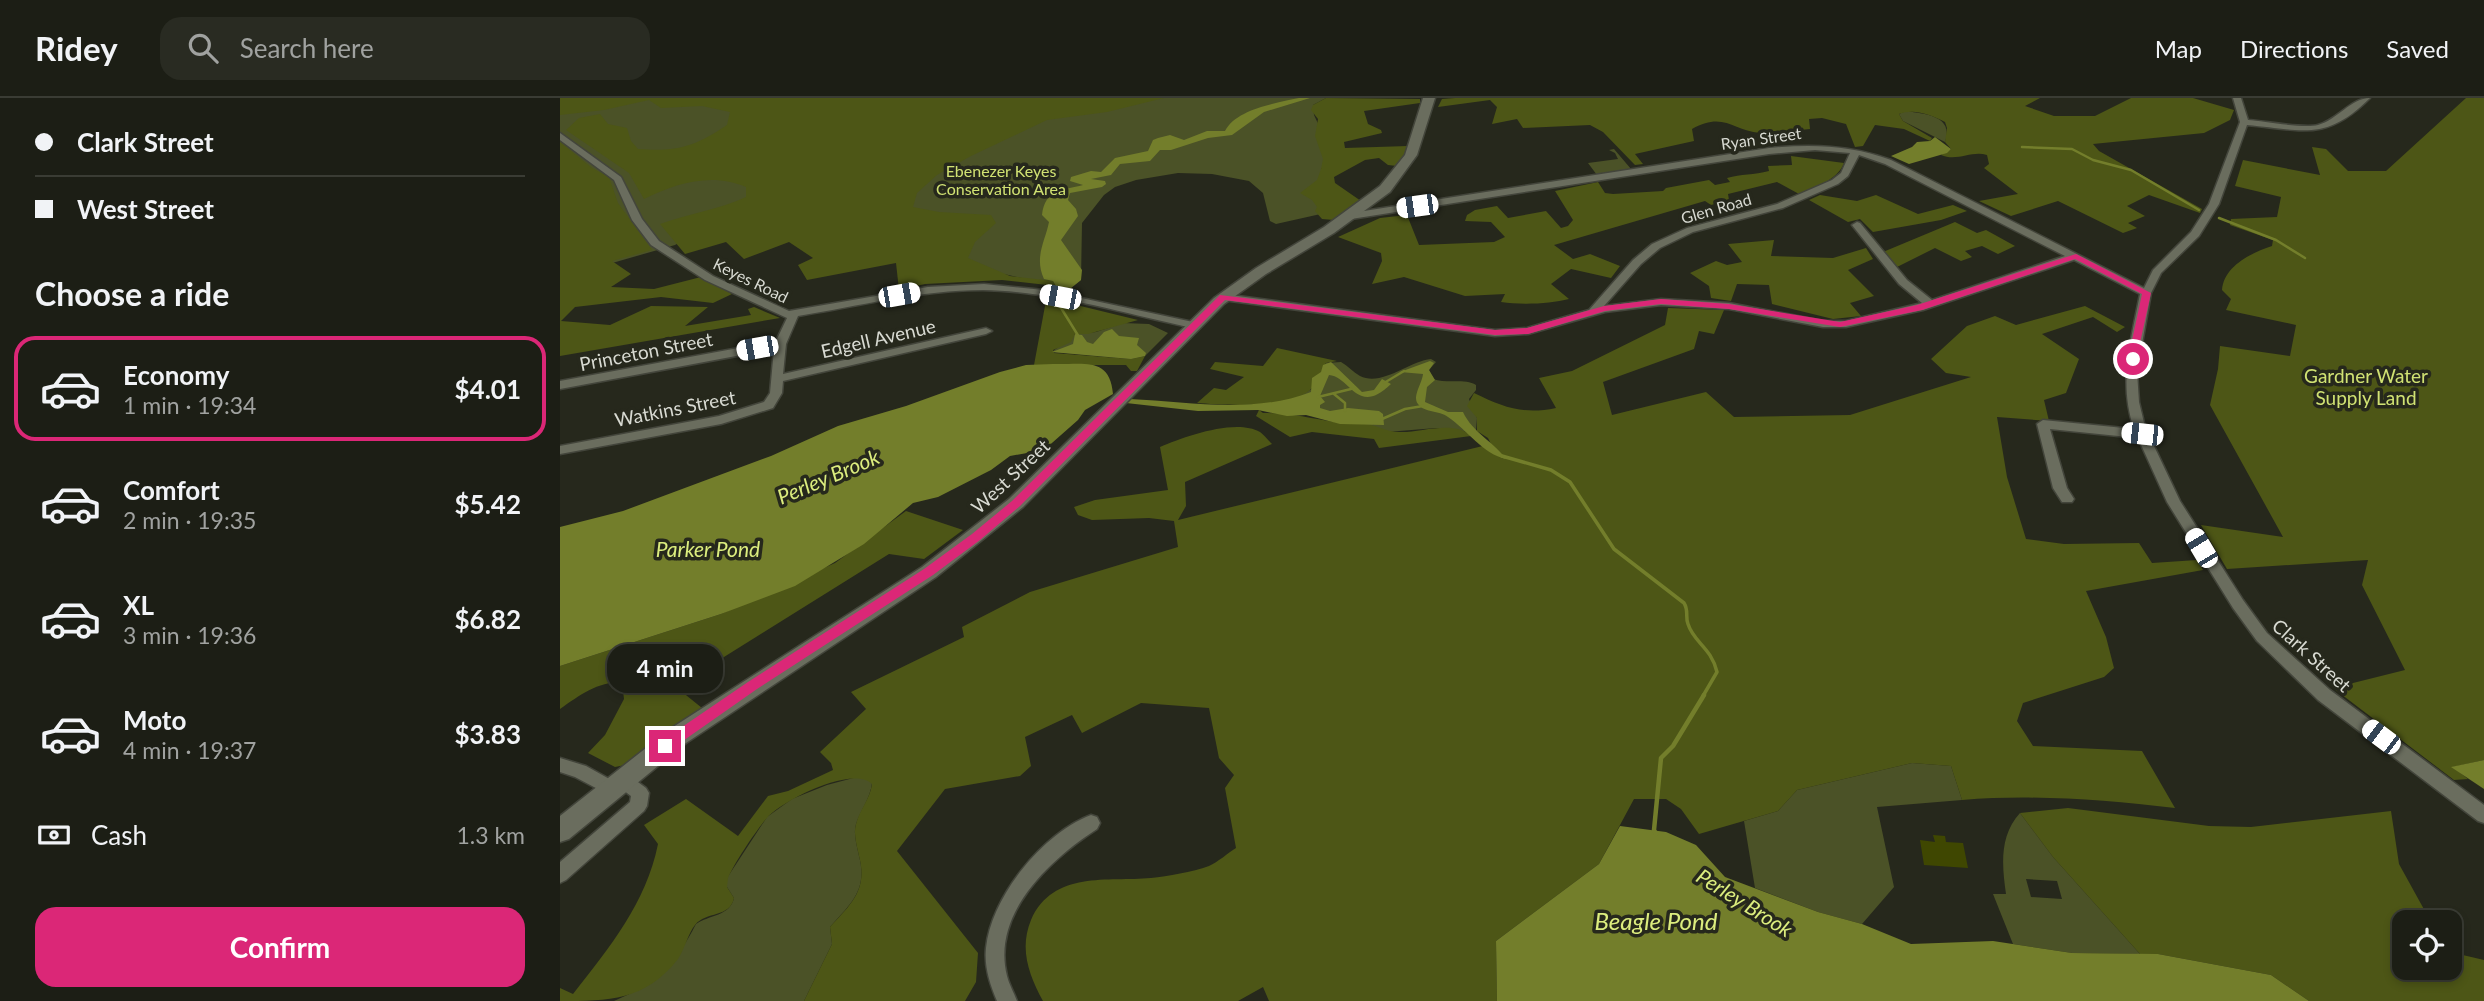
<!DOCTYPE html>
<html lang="en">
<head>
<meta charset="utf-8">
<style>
  body { margin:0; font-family:Lato,sans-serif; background:#292b22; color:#f1f3f6; height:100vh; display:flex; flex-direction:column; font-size:26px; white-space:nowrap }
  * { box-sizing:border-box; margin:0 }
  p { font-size:23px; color:#a0a2a0 }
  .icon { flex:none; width:38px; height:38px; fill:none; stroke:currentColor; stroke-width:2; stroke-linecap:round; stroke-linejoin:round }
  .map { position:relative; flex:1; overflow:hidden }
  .details { display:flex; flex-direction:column; background:#1c1e15; width:560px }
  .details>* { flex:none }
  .top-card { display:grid; align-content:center; height:154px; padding:0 35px; background:#1c1e15 }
  .tools { position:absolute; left:1832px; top:812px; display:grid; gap:14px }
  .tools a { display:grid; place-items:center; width:70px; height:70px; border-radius:14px; background:#1c1e15; box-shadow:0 4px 10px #0003,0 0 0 2px #3a3c34; font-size:35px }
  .end { position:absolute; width:32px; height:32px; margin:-16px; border:9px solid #db2777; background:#fff; box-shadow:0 0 0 4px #fff }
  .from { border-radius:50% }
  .bubble { position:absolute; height:49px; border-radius:21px; background:#1c1e15; box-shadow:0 4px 10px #0003,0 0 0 2px #3a3c34; font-size:23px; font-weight:700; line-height:49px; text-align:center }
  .car { position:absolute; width:21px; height:42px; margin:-21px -10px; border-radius:9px; box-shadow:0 0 5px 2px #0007; background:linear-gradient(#fff 24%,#345 0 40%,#fff 0 76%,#345 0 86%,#fff 0) }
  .top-card b { display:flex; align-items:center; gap:24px; height:66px; font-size:26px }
  .top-card b+b { border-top:2px solid #3a3c34 }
  .top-card i { width:18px; height:18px; background:#f1f3f6 }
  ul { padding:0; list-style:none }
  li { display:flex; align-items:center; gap:21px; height:105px; margin:0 14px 10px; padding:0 21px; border:4px solid transparent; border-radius:21px }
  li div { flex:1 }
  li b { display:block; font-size:26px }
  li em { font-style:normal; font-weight:700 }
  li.active { border-color:#db2777 }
  li>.icon { width:63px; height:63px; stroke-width:1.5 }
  h2 { padding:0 35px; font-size:32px; line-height:84px }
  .pay { display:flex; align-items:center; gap:18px; height:77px; padding:0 35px; font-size:26px }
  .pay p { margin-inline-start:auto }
  .button { display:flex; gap:14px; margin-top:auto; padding:14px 35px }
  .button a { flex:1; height:80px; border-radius:21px; background:#db2777; color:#fff; font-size:28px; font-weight:700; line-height:80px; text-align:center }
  header { display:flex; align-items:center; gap:42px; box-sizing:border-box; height:98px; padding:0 35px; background:#1c1e15; border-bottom:2px solid #3a3c34 }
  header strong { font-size:33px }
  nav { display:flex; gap:38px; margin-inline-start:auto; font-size:24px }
  .search { width:490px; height:63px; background:#292b22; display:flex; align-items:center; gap:18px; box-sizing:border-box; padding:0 24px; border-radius:21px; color:#a0a2a0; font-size:26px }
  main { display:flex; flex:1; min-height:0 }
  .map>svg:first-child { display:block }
  .green { fill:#4b5227; fill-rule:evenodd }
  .forest { fill:#4d5616 }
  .water { fill:#737e2b }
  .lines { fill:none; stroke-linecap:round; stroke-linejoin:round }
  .stream-far2 { stroke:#737e2b; stroke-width:2.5 }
  .stream-far1 { stroke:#737e2b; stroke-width:3.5 }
  .stream { stroke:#737e2b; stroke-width:4.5 }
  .building { fill:#3f4701 }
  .street-casing { stroke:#43453b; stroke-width:3 }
  .secondary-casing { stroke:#43453b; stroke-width:3 }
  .street { fill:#6a6d5e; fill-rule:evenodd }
  .secondary { fill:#6a6d5e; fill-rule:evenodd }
  .route { fill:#db2777 }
  .labels { text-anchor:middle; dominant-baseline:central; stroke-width:7; stroke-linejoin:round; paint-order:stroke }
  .far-street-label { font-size:16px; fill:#d8dad2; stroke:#26281c }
  .far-park-label { font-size:16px; fill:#d1e273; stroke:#26281c }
  .street-label { font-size:19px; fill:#d8dad2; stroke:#26281c }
  .park-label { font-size:19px; fill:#d1e273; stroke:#26281c }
  .water-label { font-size:21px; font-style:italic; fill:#dced7e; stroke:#26281c }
  .near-water-label { font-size:24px; font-style:italic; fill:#dced7e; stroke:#26281c }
</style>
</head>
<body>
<header>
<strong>Ridey</strong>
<div class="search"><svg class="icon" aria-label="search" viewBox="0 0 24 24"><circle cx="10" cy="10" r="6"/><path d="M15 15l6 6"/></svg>Search here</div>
<nav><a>Map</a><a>Directions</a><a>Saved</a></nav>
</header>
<main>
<section class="details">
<div class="top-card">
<b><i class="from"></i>Clark Street</b>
<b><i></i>West Street</b>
</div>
<h2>Choose a ride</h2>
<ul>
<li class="active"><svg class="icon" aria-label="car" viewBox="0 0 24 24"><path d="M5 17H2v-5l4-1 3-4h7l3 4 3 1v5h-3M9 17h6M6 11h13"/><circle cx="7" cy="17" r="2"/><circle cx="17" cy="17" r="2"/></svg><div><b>Economy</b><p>1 min · 19:34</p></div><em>$4.01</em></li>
<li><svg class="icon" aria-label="car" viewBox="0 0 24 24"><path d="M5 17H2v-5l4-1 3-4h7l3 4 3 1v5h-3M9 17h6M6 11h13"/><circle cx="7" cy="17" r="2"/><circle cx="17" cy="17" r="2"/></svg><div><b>Comfort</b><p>2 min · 19:35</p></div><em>$5.42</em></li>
<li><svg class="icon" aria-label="car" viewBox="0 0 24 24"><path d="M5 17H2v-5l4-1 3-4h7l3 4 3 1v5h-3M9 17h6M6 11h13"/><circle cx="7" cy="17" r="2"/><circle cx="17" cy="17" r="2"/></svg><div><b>XL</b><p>3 min · 19:36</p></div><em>$6.82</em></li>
<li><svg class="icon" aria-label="car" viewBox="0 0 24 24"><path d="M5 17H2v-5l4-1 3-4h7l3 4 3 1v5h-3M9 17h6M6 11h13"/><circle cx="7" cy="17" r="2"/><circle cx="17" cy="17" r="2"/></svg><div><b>Moto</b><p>4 min · 19:37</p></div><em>$3.83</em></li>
</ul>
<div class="pay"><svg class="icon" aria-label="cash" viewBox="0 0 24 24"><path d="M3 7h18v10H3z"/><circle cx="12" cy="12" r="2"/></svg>Cash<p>1.3 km</p></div>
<div class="button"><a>Confirm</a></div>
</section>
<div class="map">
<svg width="1924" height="903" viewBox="0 0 1924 903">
  <rect width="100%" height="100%" fill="#26281c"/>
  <g class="green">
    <polygon points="47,0 766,0 753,7 754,17 773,58 761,71 783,111 716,126 710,123 703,95 689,83 652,76 618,75 576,82 555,89 544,97 522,125 521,182 511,190 496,188 493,183 470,182 444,176 409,183 368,112 143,131 115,147 0,180 0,10"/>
    <path d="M1346,13c20,3 48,5 39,31l-42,-21 -4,-7z"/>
    <polygon points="1054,51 1071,71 1037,77 1028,65 1058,61 1055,55 1049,52"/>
    <polygon points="563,225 589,226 608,235 585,258 571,261 492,254 513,237 536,234"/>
    <path d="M871,261l5,3 -7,8 4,9c14,5 32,-1 43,6v5l-7,9 8,19 -1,12 -8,2 -32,-4 -49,4 -100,-32 25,-11 14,-26 15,-1c7,4 12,10 19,14 22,11 49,-15 71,-17z"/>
    <polygon points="1352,665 1391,668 1402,702 1317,709 1334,789 1302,826 1258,814 1195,790 1184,723 1218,713 1237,692"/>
    <path d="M297,679l10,2 5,4c-2,16 -11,26 -16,41 -3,10 1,22 3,32 9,34 -8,47 -29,71l2,17 -28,57h-190c43,-18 61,-36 82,-77 13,-9 34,-8 38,-26l-7,-11v-9l40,-61 25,-18 35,-14z"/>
    <path d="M1460,715l33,44 87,97 -68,-1 -59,-9 -20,-50h13c-4,-28 -7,-58 14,-81zM1466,781l31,2 5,18 -31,-2z"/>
  </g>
  <g class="forest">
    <path d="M0,0h604l-57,14 -60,8 -76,36 -34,19 -20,18 -4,14 26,5 52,3 5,8 -21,19 -7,16 42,18 43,5 3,5 -54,-6 -77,4 -26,6 -3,-27 -89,17 -9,-15 15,-7 -24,-16 -45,17 -18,-17 -41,12 -25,-30c28,-10 60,-15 86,-27v-10c-33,-15 -71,-4 -102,12l-15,-26 -63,-43 13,-12 21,-4 8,10 19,4 4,13 7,8c38,3 57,-2 89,-24l3,-13 -28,-6 -41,2 -12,-8 -45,10 -44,5z"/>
    <polygon points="766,0 860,1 860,5 804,13 808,26 821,32 822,35 784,44 785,50 848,48 842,62 837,68 828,67 819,60 805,62 774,79 775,85 801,103 774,122 762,121 755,113 757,109 752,102 740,95 757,82 761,71 763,61 755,38 758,21 751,12 753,7"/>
    <path d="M895,0h585l-15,8 29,10h41l36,-18h62l41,12 -4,10 -26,13 -111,11 6,7 103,58 -2,4 -51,-18 -22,11 18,10 -17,7 9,5 -14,5 -65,-32 -47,15 -32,-15 39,-7 -34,-26 5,-4 -2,-9c-15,-5 -30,7 -46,0l10,-6 -6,-7 2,-14 -2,-6c-14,-7 -30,-14 -46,-8l4,7 29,17 -2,3 -26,-12 -29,-4 -12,21 -8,1 -9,-23 -24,-6 -13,1 1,10c-16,1 -34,5 -50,4 -27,-2 -36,-22 -68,-4l2,12 -59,13 8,10 -8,1 -32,-33 -13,-7 -67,3 -6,-9 -25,5 5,-17 -7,-7 -52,7 4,-8z"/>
    <path d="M1906,0h18v662l-31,7 15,12 -14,1 -121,-92 72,-18 -43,-85 6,-25 -141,9 -26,-44 82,12 -73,-132 8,-36 2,-23 70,10 6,-31 -70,-15 5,-11 -9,-9c2,-24 29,-37 50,-44l1,-6 -43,-15 1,-6 46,-2 4,-20 -46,-11 8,-26 77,15 -8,-28 14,2 22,22h38z"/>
    <polygon points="0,44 32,70 49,79 58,105 92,152 52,163 71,176 51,189 94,191 141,179 172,196 153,205 101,199 15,209 1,223 50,227 91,208 148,209 125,228 191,217 188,211 194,209 220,220 0,258"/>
    <path d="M1231,58l53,7c-7,18 -28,23 -45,31l-22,-12 -49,12 1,6 -18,5 -6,-4 -151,44 19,14 17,-5 30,12 -9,12 -40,-9 -20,15 18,15c-19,5 -48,6 -68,3l4,-8 -40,2 -61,-19 -32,7 10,-23 -1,-8 -43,-16 42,-19 27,-3 12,30 75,-3 11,-5 -14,-15 -26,-1 2,-6 8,-5 22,-4 11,12 38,-7 15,17 7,-2 5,-6 -18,-29 43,-9 7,11 8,1 50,-3 3,-3 43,-8 6,5 15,-3 -3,-4c14,-4 27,-3 42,-7l-1,-5 24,-1z"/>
    <polygon points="1260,97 1297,103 1316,97 1358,116 1393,107 1407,113 1381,122 1313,134 1300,121 1288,124 1249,102"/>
    <polygon points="1395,124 1417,135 1426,132 1455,148 1438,156 1422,148 1405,153 1412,159 1401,163 1375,150 1337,169 1323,154"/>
    <polygon points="1214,142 1211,158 1273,160 1306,150 1313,161 1288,172 1314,198 1290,205 1301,218 1273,221 1212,206 1209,187 1177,186 1171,203 1151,200 1149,188 1130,175 1156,163 1167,167 1182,164 1168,146"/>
    <polygon points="496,202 578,222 528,236 515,236 511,244 493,252 494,255 571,261 585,258 577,273 571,273 566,267 474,267 485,208 486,204"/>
    <path d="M1525,208l40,21 -8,5 -24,-15 -51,17 37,25 -13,34 -22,7 5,21 -52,-4 10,60 19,62 38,5 75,-1 13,20 45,-3 6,10 -117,21 20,46 8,31 -10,9 -81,26 -6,18 16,25 109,5 33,57c-72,-8 -141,-14 -213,-8l-11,-34 -39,-3 -115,27 -19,21 -79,23 -18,-25 -15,-10h-32l-35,65 -103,77 1,60h-228l-6,-14 -25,14h-195c-14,-26 -24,-52 -12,-81 22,-50 77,-38 120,-42 17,-2 41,-6 58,-12 9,-4 19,-13 27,-18l-11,-60 9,-13 -15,-17 -10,-50 -68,-5 -59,30 -10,-18 -47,22 6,29 -11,10 -75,13 -48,62 81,102 -2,29 -11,19h-161l28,-57 -2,-17c21,-23 38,-37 29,-71 -2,-10 -6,-22 -3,-32 4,-15 14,-25 16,-40 -20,-19 -91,17 -106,35 -11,13 -31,43 -38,59l-1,9 7,11c-4,20 -28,13 -39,27 -7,9 -10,23 -17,34 -33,42 -69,42 -118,42v-13l13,6c37,-47 73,-91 85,-150l-14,-19 42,-26 52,37 30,-40 20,-5 45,-21 -2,-7 -11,-11 46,-43 -15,-17 113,-55 -2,-10 68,-35 148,-45 -4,-26 -25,-3 -57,2 -14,-5 -4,-8 21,-7 73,-10 -8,-43c24,-10 75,-29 100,-15 4,3 9,9 12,12l-87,38 1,24 -8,14 313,-76 -3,-6 -11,-7v-13l-10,-12 7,-13c29,14 49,22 82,15l-17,-30 33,-7 93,-46 3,-17 56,2 -10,24 -15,-3 -5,18 -91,33 9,33 94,-23 28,25 116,-2 121,-38 -25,-4 -15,-14 36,-33 28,-10 21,9z"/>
    <path d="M717,250l60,13 -11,2c-5,8 -7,17 -13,24 -19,23 -89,18 -116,16l17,-15 12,2 18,-13 -34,-8 5,-7 48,4z"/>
    <path d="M699,312l4,3c26,0 46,5 71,9 10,2 22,0 32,2 14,2 22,9 36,8 20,0 53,-12 69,4l-92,12 -5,-9 -62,-7 -22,5 -34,-21z"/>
    <path d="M346,413l57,19 -39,29 -35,-5 -213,133 26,21 -77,57 -10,2 -27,-14 17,-18 19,-36 -2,-17c-25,0 -42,13 -62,27v-43l161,-52 114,-51z"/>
    <polygon points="1508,710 1649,728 1691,729 1831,713 1839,766 1871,824 1844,824 1844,870 1890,870 1890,854 1924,862 1924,903 1749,903 1711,877 1598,856 1580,856 1493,759 1460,715"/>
  </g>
  <g class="water">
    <path d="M739,0h11l-46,14 -32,23 -24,3 -37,12h-11l-10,11 -30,3 -9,11 -20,4 14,2 1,3 -4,3 -32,6 -2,7 8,9 2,7 -17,24 21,30 -1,10 -10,8 -15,-2 -3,-5 -9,-2c-10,-22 1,-37 5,-57l-7,-7c3,-26 21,-25 41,-30l-13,-4 1,-4 20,-6 10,1 14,-14 33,-7 5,-11 5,-2 12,-3 14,5 23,-9h18c11,-22 51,-28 74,-33z"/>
    <polygon points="1375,39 1391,51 1387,55 1349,66 1331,58 1352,49 1357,44 1370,43"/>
    <polygon points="552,231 559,238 579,240 577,247 586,255 585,258 571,261 492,254 513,246 515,236 522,237 527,244 533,246 544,234"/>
    <path d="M870,263l4,2 -5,7 6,10 -8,7 -2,15 23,10h15c9,20 32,31 43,47 -23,-5 -39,-29 -58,-42 -9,-7 -24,-4 -30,-13 -6,-8 4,-20 5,-30l-23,-2z"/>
    <path d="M771,264l31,30 12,-2 8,-11 9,5c-34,33 -40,-7 -62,-9l-9,21 5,6 -5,3v3l10,3 18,-3 31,3 4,3 1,11 -44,-1 -34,-9 -19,1 -29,-6 -60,1 -72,-8 4,-4c60,3 124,15 181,-7l1,-14 9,-6 2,-7z"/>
    <path d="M493,266c30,1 57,-8 60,30l-28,16 -7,10 -34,30 -34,6 -19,14 -53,27 -25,6 -49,41 -69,42 -74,28 -161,52v-139l63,-16 148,-55 67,-30 68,-20 94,-34 26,-7z"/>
    <polygon points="1924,662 1924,691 1891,669"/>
    <polygon points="1060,728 1106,734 1136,747 1165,779 1258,814 1302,826 1351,846 1433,843 1512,855 1598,856 1711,877 1749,903 937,903 936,843 1039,766"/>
  </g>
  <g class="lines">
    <g class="stream-far2">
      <polyline points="1462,49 1512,51 1533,62 1571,72 1639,112"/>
      <polyline points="1659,120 1716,142 1745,160"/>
      <polyline points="498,205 519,239"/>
      <polyline points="824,285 844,273"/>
      <polyline points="774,296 785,305 785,313"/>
      <polyline points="758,299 791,291"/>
      <polyline points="822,321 845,311 863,308"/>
    </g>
    <path class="stream-far1" d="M942,358l49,14 19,12 44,67 70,54c5,8 1,13 4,21 6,19 23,23 29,48l-14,24"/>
    <polyline class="stream" points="1096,736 1094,732 1101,660 1113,648 1144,597"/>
  </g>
  <polygon class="building" points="1373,737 1385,738 1386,744 1403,745 1408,770 1364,767 1360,742 1375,744"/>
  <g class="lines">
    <g class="street-casing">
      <g id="street">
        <path d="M1673,0h8l7,22c16,1 56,9 70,5 19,-5 33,-27 52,-27 -44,44 -67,32 -123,27l-28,79 -20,32 -38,37 -10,20 -14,79 2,30 6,25 35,74 63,99 24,33 63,57 154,115v18l-6,-2 -160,-121 -61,-59 -24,-33 -66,-106 -29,-64 -88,-9 17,59 7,11 -2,3h-10l-9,-14 -16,-64 6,-4 91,9c-16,-47 -3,-88 6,-135l-66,-34 -151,50 -77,17h-23l-94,-18 -68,-4 -56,7 -77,22 -33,2 -272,-36 -5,-3 5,-3 272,36 32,-2 62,-18 44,-50 19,-16 35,-16 90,-24 55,-24 9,-7 9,-20 -35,-3 -46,4 -418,65 -5,-3 5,-3 418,-65c43,-4 82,-3 122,12l253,128 9,-18 38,-38 18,-28 31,-82zM1299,57l26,9 180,92 -133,44 -25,-20 -47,-57 -3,-1 -5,3 47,59 23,19 -76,18h-23l-94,-18 -68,-4 -57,7 37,-42 19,-16 33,-16 90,-24 55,-24 10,-8z"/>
        <path d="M0,35l61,44 21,42 17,22 54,35 76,35 139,-24 56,-3 60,6 149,32 6,3 -6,3c-67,-14 -141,-37 -210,-38 -62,0 -124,16 -185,26l-12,28 -3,30 203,-46 6,3 -6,3 -203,47 -1,12 -9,15 -52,16 -161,30v-8l159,-30 45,-14 6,-9 4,-44 -214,40v-8l216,-40 11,-23 -82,-38 -54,-35 -19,-25 -18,-40 -54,-40z"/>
        <polygon points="0,660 26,668 53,683 55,676 61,674 67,676 86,690 89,695 87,708 84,713 6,782 0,785 0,764 70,704 71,698 59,689 57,695 51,698 15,679 0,674"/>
        <path d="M531,717l6,2 3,6 -3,6c-46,30 -106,84 -90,147 2,8 7,17 10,25h-20c-7,-17 -13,-34 -11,-53 5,-51 57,-115 105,-133z"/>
      </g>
    </g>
    <g class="secondary-casing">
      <polygon id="secondary" points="863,0 875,0 857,57 830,94 774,135 706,176 664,206 463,409 376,479 126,645 9,741 0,744 0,718 110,631 362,469 449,401 654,200 696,170 764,129 820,88 845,57"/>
    </g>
    <use href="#street" class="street"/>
    <use href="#secondary" class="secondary"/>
  </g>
  <polygon class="route" points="1516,156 1591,195 1576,263 1568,261 1582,196 1515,161 1362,212 1280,229 1169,211 1101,206 1045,213 968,236 935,237 665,202 460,408 420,442 373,477 197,591 110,652 100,652 98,648 100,644 188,584 364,471 412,436 452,403 660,197 935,232 967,230 1044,208 1101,201 1169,206 1280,224 1357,207"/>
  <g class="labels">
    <g class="far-street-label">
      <text transform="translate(1201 40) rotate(-8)">Ryan Street</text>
      <text transform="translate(1156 110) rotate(-16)">Glen Road</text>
      <text transform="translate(191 182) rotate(26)">Keyes Road</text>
    </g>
    <g class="far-park-label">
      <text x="441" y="72">Ebenezer Keyes<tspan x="441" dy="18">Conservation Area</tspan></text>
    </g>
    <g class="street-label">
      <text transform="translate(318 240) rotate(-13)">Edgell Avenue</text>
      <text transform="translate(86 253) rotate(-11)">Princeton Street</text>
      <text transform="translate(115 310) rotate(-11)">Watkins Street</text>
      <text transform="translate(450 378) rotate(-43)">West Street</text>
      <text transform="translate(1752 557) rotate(42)">Clark Street</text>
    </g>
    <g class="park-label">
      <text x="1806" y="277">Gardner Water<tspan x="1806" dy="22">Supply Land</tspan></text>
    </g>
    <g class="water-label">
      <text transform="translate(268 378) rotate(-23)">Perley Brook</text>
      <text x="148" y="450">Parker Pond</text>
      <text transform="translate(1185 804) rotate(32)">Perley Brook</text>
    </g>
    <g class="near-water-label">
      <text x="1096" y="822">Beagle Pond</text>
    </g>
  </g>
</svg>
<div class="tools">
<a><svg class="icon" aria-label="locate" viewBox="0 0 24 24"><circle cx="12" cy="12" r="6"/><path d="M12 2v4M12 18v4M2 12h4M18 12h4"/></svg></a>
</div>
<i class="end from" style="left:1573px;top:261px"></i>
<i class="end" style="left:105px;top:648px"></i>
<div class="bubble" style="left:47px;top:546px;width:116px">4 min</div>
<i class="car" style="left:857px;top:108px;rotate:262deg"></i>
<i class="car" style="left:339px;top:197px;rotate:80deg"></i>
<i class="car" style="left:500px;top:199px;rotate:281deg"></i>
<i class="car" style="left:197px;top:250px;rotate:260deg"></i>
<i class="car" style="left:1582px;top:336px;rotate:276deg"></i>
<i class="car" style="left:1641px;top:450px;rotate:329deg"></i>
<i class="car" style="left:1821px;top:639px;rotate:307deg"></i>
</div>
</main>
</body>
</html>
